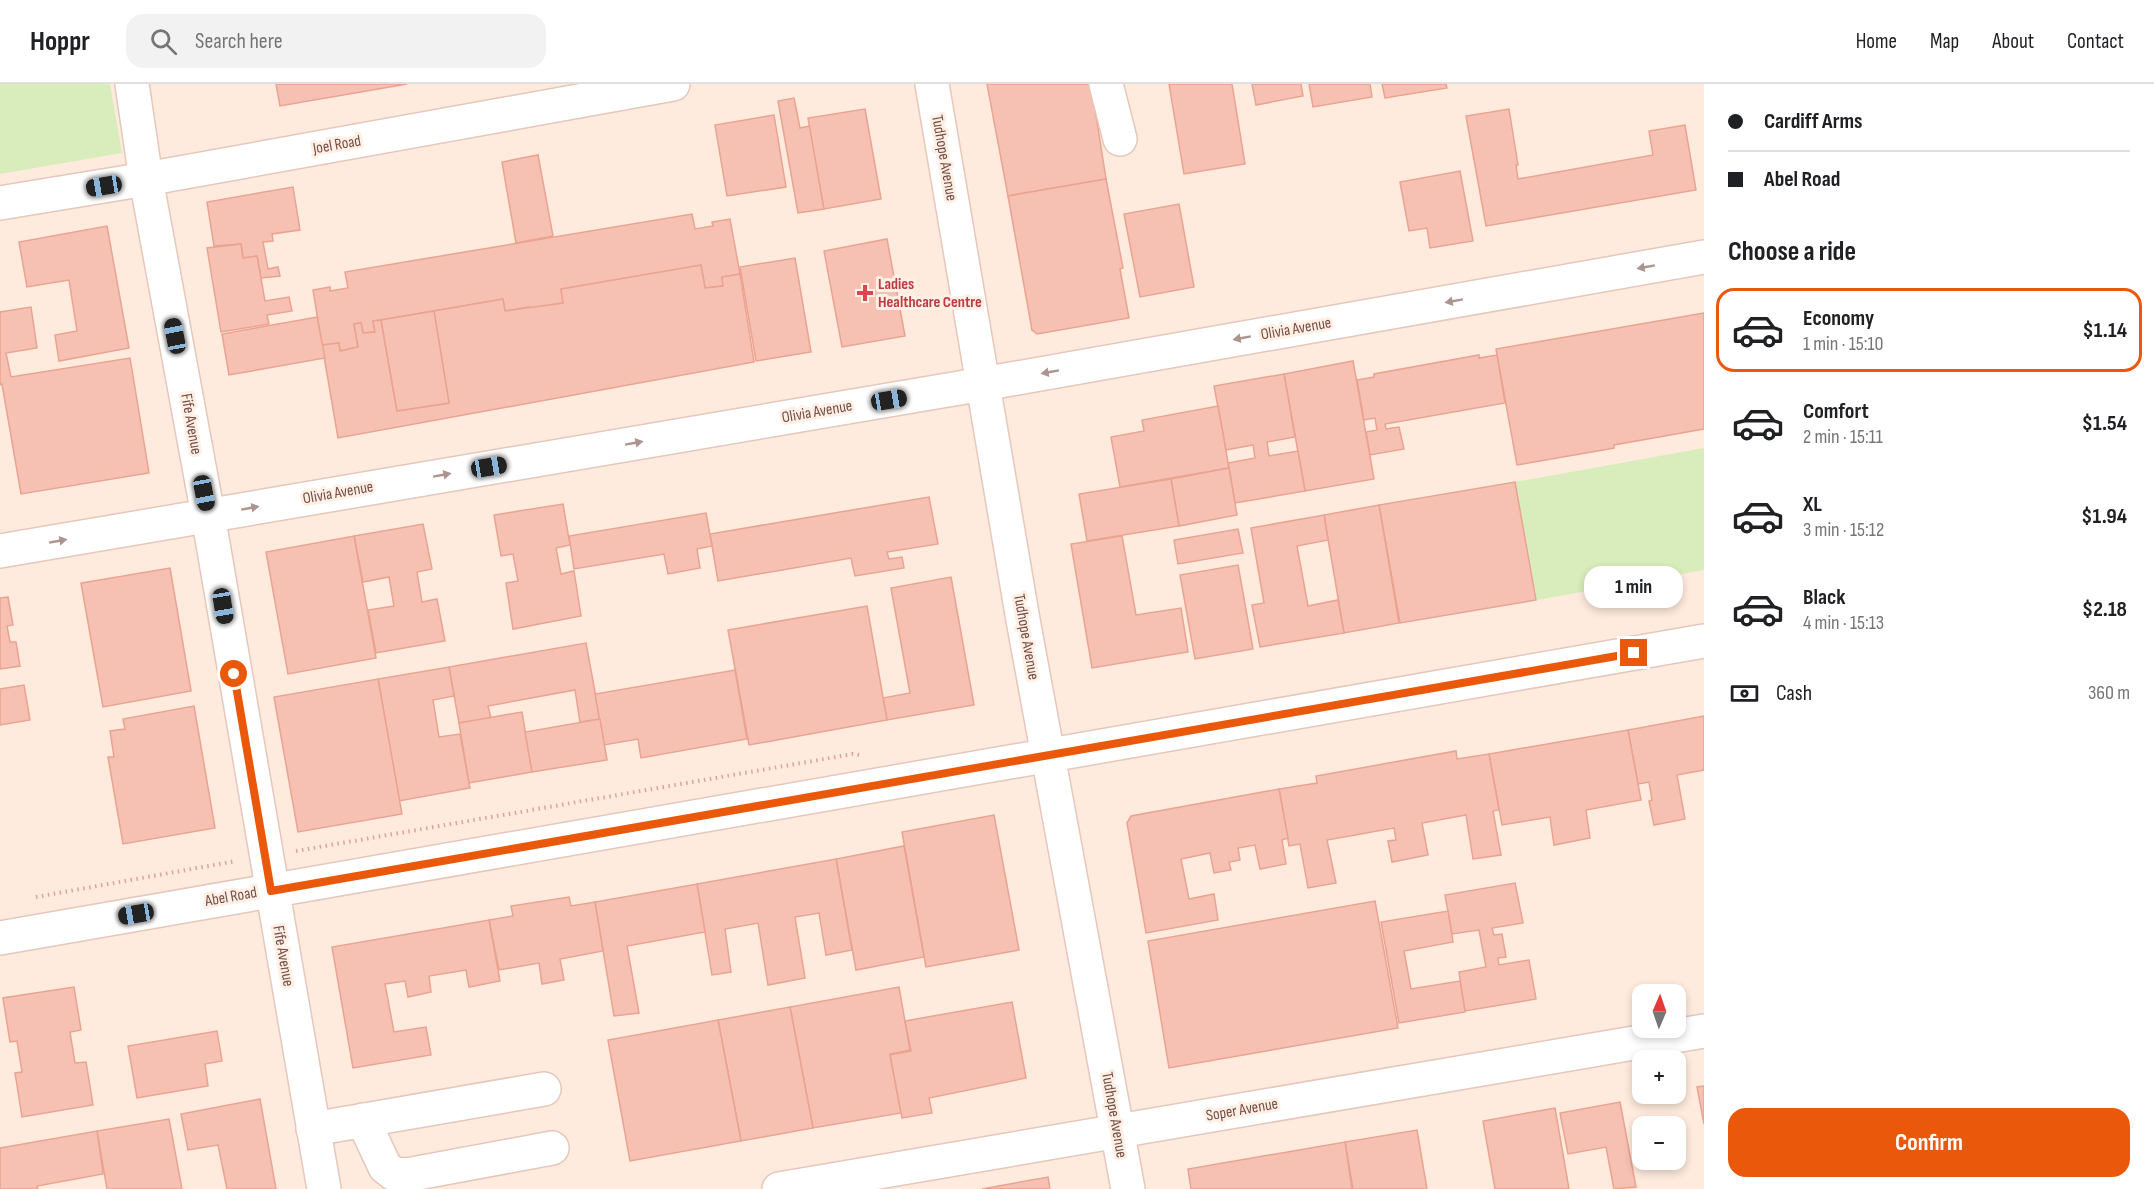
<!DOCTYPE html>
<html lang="en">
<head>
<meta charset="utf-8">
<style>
  body { margin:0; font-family:"Sofia Sans Condensed",sans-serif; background:#f2f2f2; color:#202124; height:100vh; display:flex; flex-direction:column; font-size:22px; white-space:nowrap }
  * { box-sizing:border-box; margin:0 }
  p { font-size:20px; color:#757577 }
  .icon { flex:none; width:33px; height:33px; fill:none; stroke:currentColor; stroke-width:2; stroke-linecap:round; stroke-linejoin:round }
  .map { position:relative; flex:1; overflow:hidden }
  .drawer { display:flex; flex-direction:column; background:#fff; width:450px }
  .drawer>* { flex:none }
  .hud { display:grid; align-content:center; height:132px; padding:0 24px; background:#fff }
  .needle { width:39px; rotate:2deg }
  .tools { position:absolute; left:1632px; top:900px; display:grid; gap:12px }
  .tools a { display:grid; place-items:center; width:54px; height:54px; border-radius:12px; background:#fff; box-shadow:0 3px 9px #0003; font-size:30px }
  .end { position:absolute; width:27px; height:27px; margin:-14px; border:8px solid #ea580c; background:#fff; box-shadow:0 0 0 3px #fff }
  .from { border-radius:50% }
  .bubble { position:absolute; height:42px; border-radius:18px; background:#fff; box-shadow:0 3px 9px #0003; font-size:20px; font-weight:700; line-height:42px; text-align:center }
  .car { position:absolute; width:18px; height:36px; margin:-18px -9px; border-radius:8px; box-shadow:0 0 4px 2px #0007; background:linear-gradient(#222 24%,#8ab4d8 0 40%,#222 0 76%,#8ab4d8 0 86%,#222 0) }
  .hud b { display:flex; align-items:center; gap:21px; height:57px; font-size:22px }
  .hud b+b { border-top:2px solid #e0e0e0 }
  .hud i { width:15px; height:15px; background:#202124 }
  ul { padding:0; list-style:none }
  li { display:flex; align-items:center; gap:18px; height:84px; margin:0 12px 9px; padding:0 12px; border:3px solid transparent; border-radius:18px }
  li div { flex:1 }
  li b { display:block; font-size:22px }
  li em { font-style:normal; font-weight:700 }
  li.active { border-color:#ea580c }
  li>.icon { width:54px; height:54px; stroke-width:1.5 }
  h2 { padding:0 24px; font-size:27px; line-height:72px }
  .pay { display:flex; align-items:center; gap:15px; height:66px; padding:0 24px; font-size:22px }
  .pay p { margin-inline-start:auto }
  .cta { display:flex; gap:12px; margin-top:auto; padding:12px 24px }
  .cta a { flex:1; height:69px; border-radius:18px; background:#ea580c; color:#fff; font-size:24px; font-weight:700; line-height:69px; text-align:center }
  header { display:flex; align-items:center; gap:36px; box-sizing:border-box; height:84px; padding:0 30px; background:#fff; border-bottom:2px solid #e0e0e0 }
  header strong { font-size:28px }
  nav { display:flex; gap:33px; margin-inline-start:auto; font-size:21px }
  .search { width:420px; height:54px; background:#f2f2f2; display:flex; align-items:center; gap:15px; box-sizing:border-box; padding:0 21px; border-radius:18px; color:#757577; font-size:22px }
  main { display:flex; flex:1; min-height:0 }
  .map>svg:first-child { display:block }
  .green { fill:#d8edbb }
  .building { fill:#f6c1b2; stroke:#eaa391; stroke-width:1.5 }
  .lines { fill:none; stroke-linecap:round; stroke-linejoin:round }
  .minor-casing { stroke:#e5c7bc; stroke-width:36 }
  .path { stroke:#dba496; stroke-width:4; stroke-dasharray:1.5 4.5; stroke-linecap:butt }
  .minor { stroke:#fff; stroke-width:33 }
  .oneway { fill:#ad948f }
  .route { stroke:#ea580c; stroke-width:8 }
  .health-dot { fill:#e0444e; stroke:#fff0e6; stroke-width:2 }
  .labels { text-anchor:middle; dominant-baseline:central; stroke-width:6; stroke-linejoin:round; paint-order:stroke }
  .street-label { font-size:16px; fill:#764c44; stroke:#fff0e6 }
  .health-label { font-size:16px; font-weight:bold; fill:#be3a42; stroke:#fff0e6; text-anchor:start }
</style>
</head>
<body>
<header>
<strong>Hoppr</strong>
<div class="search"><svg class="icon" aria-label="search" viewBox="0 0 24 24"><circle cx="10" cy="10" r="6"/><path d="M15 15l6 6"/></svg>Search here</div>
<nav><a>Home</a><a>Map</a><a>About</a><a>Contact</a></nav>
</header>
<main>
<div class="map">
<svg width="1704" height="1105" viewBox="0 0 1704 1105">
  <rect width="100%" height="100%" fill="#feebdd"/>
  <g class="green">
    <polygon points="0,0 110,0 122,69 0,90"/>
    <polygon points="1704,364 1704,486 1537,516 1515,398"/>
  </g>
  <g class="building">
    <polygon points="276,0 407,0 280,22"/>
    <polygon points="987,0 1091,0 1106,95 1008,112"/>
    <polygon points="1169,0 1232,0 1245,80 1184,90"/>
    <polygon points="1252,0 1301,0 1303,12 1256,21"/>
    <polygon points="1309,0 1370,0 1372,13 1313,23"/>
    <polygon points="1382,0 1446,0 1447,4 1385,14"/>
    <polygon points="794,14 800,44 810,42 824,125 798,129 778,17"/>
    <polygon points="865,25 881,115 824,125 808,34"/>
    <polygon points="1509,25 1518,81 1516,81 1518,95 1653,71 1649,47 1685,41 1696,106 1486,142 1466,32"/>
    <polygon points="774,31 786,103 727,112 715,41"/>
    <polygon points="538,71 553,152 516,159 502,78"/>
    <polygon points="1460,87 1473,157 1430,164 1427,144 1409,147 1400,98"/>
    <polygon points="1106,95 1123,184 1120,185 1129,234 1037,250 1032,246 1008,112"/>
    <polygon points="293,103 300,146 272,150 273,157 263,158 268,185 278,183 280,192 261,194 257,172 243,174 241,160 214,162 207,118"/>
    <polygon points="1179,120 1194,203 1140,213 1124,130"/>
    <polygon points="692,130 695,145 713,142 712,138 730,135 740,190 722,193 723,202 705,204 701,181 561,205 563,219 529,225 529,223 505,227 503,215 373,237 375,248 363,249 361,239 354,240 358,263 340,267 339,259 322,261 313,206 330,203 330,207 348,204 345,188"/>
    <polygon points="107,142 129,264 59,277 55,251 77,247 69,196 27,203 19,158"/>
    <polygon points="887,155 905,252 842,263 824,167"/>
    <polygon points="241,160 243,174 257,172 265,217 289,213 292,227 267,231 269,240 221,248 207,164"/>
    <polygon points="795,174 811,268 756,277 740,183"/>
    <polygon points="701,181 705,204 723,202 722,193 740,190 754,278 338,354 322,261 339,259 340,267 358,263 354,240 361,239 363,249 375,248 373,237 381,236 397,327 449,319 434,227 503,215 505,227 563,219 561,205"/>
    <polygon points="31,223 37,264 6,269 11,293 130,274 149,389 21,410 2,300 0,301 0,228"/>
    <polygon points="434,227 449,319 397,327 381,236"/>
    <polygon points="1704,229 1704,345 1614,361 1614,364 1517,381 1496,265"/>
    <polygon points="317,233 325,274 229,291 222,250"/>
    <polygon points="1479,271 1479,274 1497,271 1505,319 1385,340 1386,345 1399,343 1404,365 1370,371 1366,348 1377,346 1375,334 1364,336 1357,296 1374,293 1374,290"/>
    <polygon points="1353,277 1374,395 1305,407 1284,290"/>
    <polygon points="1284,290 1295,353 1267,358 1269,372 1298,367 1305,407 1235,419 1228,379 1255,374 1253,361 1226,366 1214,302"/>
    <polygon points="1218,322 1229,384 1120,403 1111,353 1144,347 1142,336"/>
    <polygon points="1229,384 1237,431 1179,442 1171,395"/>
    <polygon points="1171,395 1179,442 1087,457 1079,410"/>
    <polygon points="1515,398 1536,516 1400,539 1379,421"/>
    <polygon points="929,413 938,460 887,468 889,475 902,473 904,484 855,492 851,474 718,497 710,450"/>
    <polygon points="563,420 570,461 556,464 561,490 574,487 581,532 513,545 506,499 518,497 513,470 501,472 494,431"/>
    <polygon points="1379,421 1399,539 1344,549 1324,431"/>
    <polygon points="706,429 712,462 697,465 700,484 668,490 664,470 574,485 569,452"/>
    <polygon points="1324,431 1328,456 1297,462 1308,522 1338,516 1344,549 1260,563 1252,521 1264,519 1251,444"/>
    <polygon points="423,440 432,485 417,488 422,518 437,515 445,557 376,569 368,526 394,522 389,493 363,498 354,452"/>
    <polygon points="1238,445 1243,469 1178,480 1174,456"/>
    <polygon points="354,452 376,574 288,590 266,468"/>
    <polygon points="1122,452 1136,531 1181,524 1188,568 1092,584 1071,460"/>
    <polygon points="1238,481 1253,565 1195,575 1180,491"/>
    <polygon points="170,484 191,607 103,623 81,499"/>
    <polygon points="951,493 974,621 887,636 883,614 910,609 891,504"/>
    <polygon points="8,513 13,541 7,542 10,558 16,558 20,582 0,585 0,514"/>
    <polygon points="867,522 887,636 749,661 728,546"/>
    <polygon points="586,559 600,635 580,638 575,606 488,622 491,634 459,639 449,583"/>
    <polygon points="449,583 454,612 433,616 439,653 460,650 470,704 399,717 378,595"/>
    <polygon points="735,586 747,655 641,674 638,655 604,661 595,610"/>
    <polygon points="378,595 402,730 298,748 274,613"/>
    <polygon points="24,601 30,636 0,641 0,605"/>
    <polygon points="194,622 215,744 123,760 108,673 114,673 110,647 125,645 123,635"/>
    <polygon points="522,628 532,688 469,699 459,639"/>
    <polygon points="1704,632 1704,686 1677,691 1685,735 1654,741 1649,717 1652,716 1649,698 1638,700 1628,646"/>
    <polygon points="600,635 607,676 532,688 525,648"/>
    <polygon points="1628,646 1641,716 1586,726 1590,754 1554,761 1550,733 1502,741 1489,670"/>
    <polygon points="1456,667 1457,675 1489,670 1499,726 1493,727 1501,771 1473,775 1466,731 1422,739 1428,771 1392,778 1388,757 1396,756 1394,744 1327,756 1336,799 1308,804 1300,760 1289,762 1279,705 1317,699 1316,692"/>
    <polygon points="1279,705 1288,754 1282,756 1286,780 1260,785 1255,761 1238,764 1240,776 1229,778 1231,786 1214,789 1210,769 1181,775 1189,815 1214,810 1218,836 1146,849 1127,739 1131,732"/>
    <polygon points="994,731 1019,866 926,883 902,748"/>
    <polygon points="904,762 924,873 856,886 836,775"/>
    <polygon points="836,775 852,866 826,871 819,829 795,833 805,894 768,901 758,839 725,845 731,888 712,891 697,800"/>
    <polygon points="1515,799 1523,839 1492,844 1494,851 1502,850 1506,873 1498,874 1499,881 1529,876 1536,915 1465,927 1459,888 1486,883 1479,846 1452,850 1445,811"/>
    <polygon points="697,800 705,848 627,862 639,929 614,932 595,818"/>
    <polygon points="569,813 571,822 595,818 603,867 560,875 564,896 542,900 539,879 499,886 489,836 513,832 511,822"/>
    <polygon points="1375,817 1398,944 1169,984 1148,857"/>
    <polygon points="1448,827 1453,858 1404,867 1411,905 1460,897 1465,928 1399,939 1381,838"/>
    <polygon points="489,836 500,897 469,903 466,886 429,892 431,908 408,913 405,897 385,900 394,948 426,943 431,971 353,984 332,863"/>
    <polygon points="74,903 81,946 70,948 75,979 86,978 93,1021 22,1033 15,989 22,988 17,957 10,958 3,914"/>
    <polygon points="899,903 910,966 890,970 901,1029 813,1044 790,923"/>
    <polygon points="1012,918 1026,994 929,1014 932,1029 902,1034 890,971 911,967 905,937"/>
    <polygon points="790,923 813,1044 741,1057 718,936"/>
    <polygon points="718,936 741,1057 630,1077 608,956"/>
    <polygon points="217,947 222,977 205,980 208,1002 137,1014 128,962"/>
    <polygon points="1704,1002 1704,1040 1697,1003"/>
    <polygon points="260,1015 276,1105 227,1105 218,1061 188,1066 181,1030"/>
    <polygon points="1620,1018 1636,1103 1614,1105 1606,1063 1568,1070 1560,1029"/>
    <polygon points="1555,1024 1569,1105 1495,1105 1483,1037"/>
    <polygon points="169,1035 182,1105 107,1105 97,1047"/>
    <polygon points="1417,1046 1427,1105 1353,1105 1345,1058"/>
    <polygon points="97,1047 103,1090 37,1102 38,1105 0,1105 0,1064"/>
    <polygon points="1345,1058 1352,1105 1191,1105 1188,1085"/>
    <polygon points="1048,1093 1050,1105 982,1105"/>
  </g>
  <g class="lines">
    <g class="minor-casing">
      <g id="minor">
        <polyline points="132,0 146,95 208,431 324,1105"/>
        <polyline points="932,0 1023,536 1128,1105"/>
        <polyline points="1106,0 1120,55"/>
        <polyline points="0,119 146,95 673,0"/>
        <polyline points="0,467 983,300 1704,173"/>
        <polyline points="0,854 1704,557"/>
        <polyline points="363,1036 385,1083 394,1090 407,1091 552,1064"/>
        <polyline points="313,1045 544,1005"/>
        <polyline points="779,1105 1704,947"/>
      </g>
    </g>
    <g class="path">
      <polyline points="296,767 853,670 859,671"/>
      <polyline points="36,813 236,777"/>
    </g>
    <use href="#minor" class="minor"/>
  </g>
  <defs><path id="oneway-solid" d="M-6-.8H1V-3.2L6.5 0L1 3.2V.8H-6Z" transform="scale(1.5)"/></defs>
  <g class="oneway">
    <use href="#oneway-solid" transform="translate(1646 183) rotate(170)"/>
    <use href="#oneway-solid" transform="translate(1454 217) rotate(170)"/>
    <use href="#oneway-solid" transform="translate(1242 254) rotate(170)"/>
    <use href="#oneway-solid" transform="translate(1050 288) rotate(170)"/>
    <use href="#oneway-solid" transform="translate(634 359) rotate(-10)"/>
    <use href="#oneway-solid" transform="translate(442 391) rotate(-10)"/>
    <use href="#oneway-solid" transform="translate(250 424) rotate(-10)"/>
    <use href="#oneway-solid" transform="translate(58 457) rotate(-10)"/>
  </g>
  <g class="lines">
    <polyline class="route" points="234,590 271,807 1634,569"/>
  </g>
  <path class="health-dot" d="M862 200h6v6h6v6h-6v6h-6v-6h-6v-6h6z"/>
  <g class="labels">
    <g class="street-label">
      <text transform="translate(337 61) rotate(-10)">Joel Road</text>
      <text transform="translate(944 74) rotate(80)">Tudhope Avenue</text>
      <text transform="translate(1296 245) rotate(-10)">Olivia Avenue</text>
      <text transform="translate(817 328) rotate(-10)">Olivia Avenue</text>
      <text transform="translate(191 340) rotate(80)">Fife Avenue</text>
      <text transform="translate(338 409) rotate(-10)">Olivia Avenue</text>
      <text transform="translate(1026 553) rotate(80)">Tudhope Avenue</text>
      <text transform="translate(231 813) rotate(-10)">Abel Road</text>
      <text transform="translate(283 872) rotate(80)">Fife Avenue</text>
      <text transform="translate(1242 1026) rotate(-10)">Soper Avenue</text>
      <text transform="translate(1114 1031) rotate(80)">Tudhope Avenue</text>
    </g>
    <g class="health-label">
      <text x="878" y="200">Ladies<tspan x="878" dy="18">Healthcare Centre</tspan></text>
    </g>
  </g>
</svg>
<div class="tools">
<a><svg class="needle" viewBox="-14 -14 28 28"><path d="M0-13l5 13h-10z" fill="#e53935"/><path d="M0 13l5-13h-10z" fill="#757577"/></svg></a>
<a>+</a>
<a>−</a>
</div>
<i class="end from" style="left:234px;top:590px"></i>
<i class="end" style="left:1634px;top:569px"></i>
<div class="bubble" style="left:1584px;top:482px;width:99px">1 min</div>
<i class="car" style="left:104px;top:102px;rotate:261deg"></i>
<i class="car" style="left:175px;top:252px;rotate:349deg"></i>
<i class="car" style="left:889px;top:316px;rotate:81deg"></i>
<i class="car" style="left:489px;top:383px;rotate:81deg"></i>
<i class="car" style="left:204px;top:409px;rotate:169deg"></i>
<i class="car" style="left:223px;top:522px;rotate:171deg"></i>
<i class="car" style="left:136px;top:830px;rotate:260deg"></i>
</div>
<section class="drawer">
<div class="hud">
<b><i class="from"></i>Cardiff Arms</b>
<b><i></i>Abel Road</b>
</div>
<h2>Choose a ride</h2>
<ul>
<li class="active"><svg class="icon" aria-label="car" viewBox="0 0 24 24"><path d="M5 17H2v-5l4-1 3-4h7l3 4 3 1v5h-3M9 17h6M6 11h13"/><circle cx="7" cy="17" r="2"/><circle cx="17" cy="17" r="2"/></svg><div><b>Economy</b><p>1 min · 15:10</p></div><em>$1.14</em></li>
<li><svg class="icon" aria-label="car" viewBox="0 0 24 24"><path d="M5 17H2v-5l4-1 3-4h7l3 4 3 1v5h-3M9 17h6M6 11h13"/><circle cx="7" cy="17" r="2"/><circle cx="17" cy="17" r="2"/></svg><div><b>Comfort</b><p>2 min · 15:11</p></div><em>$1.54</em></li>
<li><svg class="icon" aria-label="car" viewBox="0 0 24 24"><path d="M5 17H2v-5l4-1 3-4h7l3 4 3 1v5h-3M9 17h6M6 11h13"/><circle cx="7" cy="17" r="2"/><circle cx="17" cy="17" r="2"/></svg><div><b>XL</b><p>3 min · 15:12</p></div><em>$1.94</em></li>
<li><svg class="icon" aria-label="car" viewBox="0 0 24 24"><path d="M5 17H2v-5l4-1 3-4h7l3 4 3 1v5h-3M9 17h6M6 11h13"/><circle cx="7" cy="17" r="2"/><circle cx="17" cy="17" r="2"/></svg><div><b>Black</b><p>4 min · 15:13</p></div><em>$2.18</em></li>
</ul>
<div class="pay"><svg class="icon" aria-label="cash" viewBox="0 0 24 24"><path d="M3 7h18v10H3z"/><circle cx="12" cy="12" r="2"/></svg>Cash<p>360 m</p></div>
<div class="cta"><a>Confirm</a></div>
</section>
</main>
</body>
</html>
